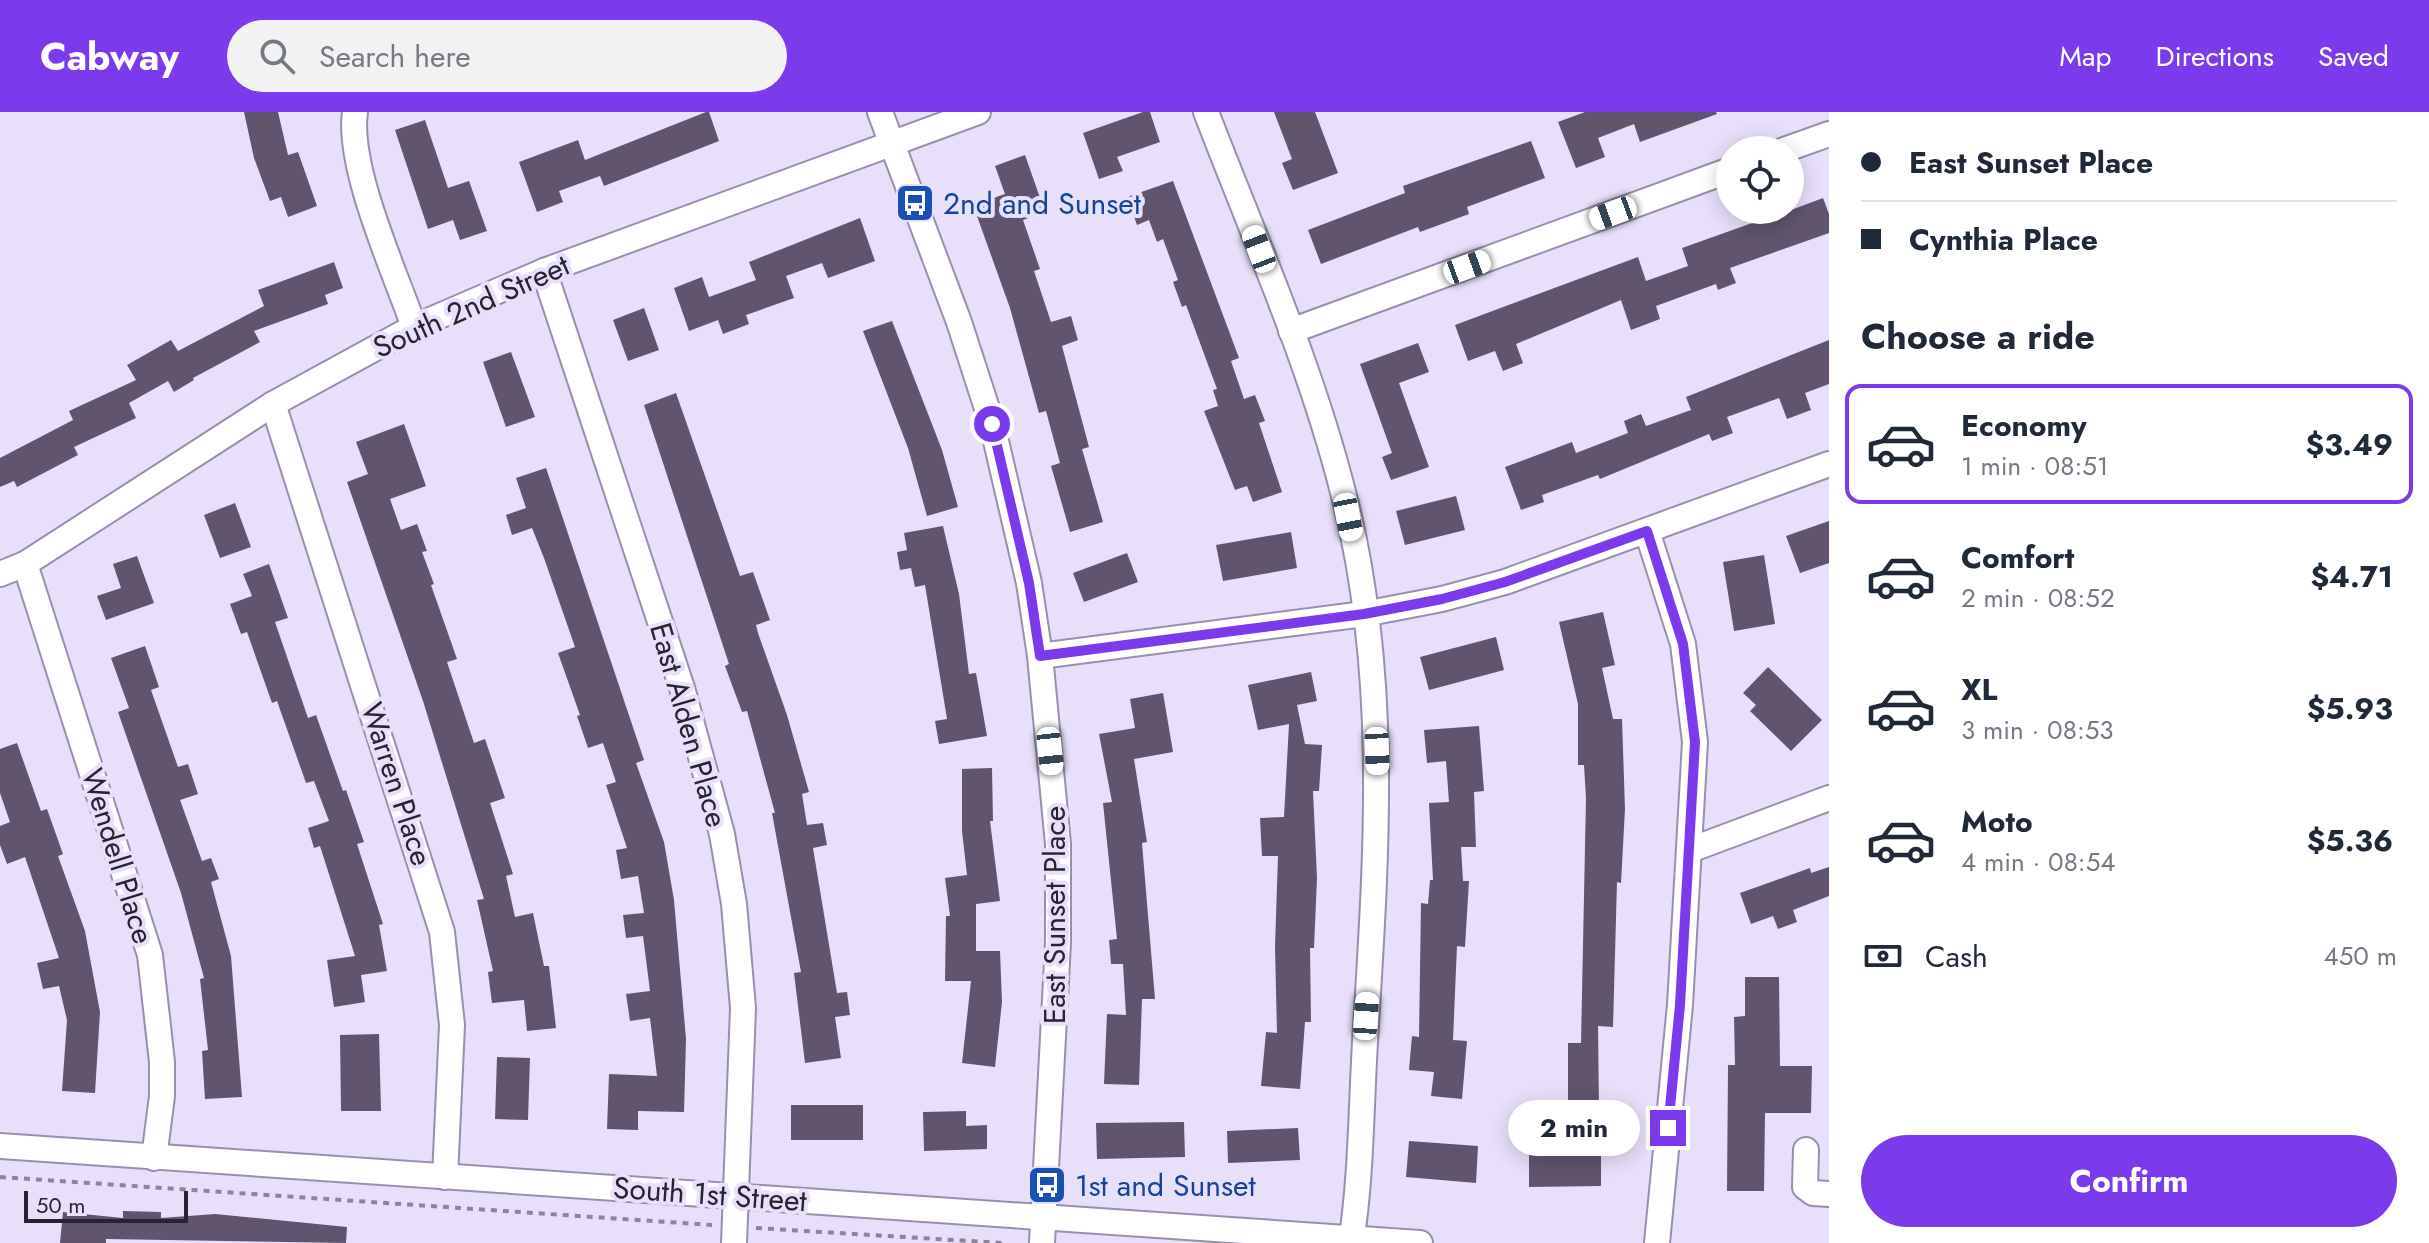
<!DOCTYPE html>
<html lang="en">
<head>
<meta charset="utf-8">
<style>
  body { margin:0; font-family:Jost,sans-serif; background:#f2f2f3; color:#1f2937; height:100vh; display:flex; flex-direction:column; font-size:30px; white-space:nowrap }
  * { box-sizing:border-box; margin:0 }
  p { font-size:26px; color:#747a83 }
  .icon { flex:none; width:44px; height:44px; fill:none; stroke:currentColor; stroke-width:2; stroke-linecap:round; stroke-linejoin:round }
  .map { position:relative; flex:1; overflow:hidden }
  .details { display:flex; flex-direction:column; background:#fff; width:600px }
  .details>* { flex:none }
  .guide { display:grid; align-content:center; height:176px; padding:0 32px; background:#fff }
  .tools { position:absolute; left:1716px; top:24px; display:grid; gap:16px }
  .tools a { display:grid; place-items:center; width:88px; height:88px; border-radius:50%; background:#fff; box-shadow:0 4px 20px #0003; font-size:40px }
  .scale { position:absolute; left:24px; bottom:20px; width:164px; box-sizing:border-box; padding-left:8px; border:4px solid #272430; border-top:0; font-size:22px; line-height:28px; white-space:nowrap; color:#272430; -webkit-text-stroke:6px #e8e0fa; paint-order:stroke }
  .end { position:absolute; width:36px; height:36px; margin:-18px; border:10px solid #7c3aed; background:#fff; box-shadow:0 0 0 4px #fff }
  .from { border-radius:50% }
  .bubble { position:absolute; height:56px; border-radius:28px; background:#fff; box-shadow:0 4px 20px #0003; font-size:26px; font-weight:700; line-height:56px; text-align:center }
  .car { position:absolute; width:24px; height:48px; margin:-24px -12px; border-radius:10px; box-shadow:0 0 6px 2px #0007; background:linear-gradient(#fff 24%,#345 0 40%,#fff 0 76%,#345 0 86%,#fff 0) }
  .guide b { display:flex; align-items:center; gap:28px; height:76px; font-size:30px }
  .guide b+b { border-top:2px solid #e0e1e3 }
  .guide i { width:20px; height:20px; background:#1f2937 }
  ul { padding:0; list-style:none }
  li { display:flex; align-items:center; gap:24px; height:120px; margin:0 16px 12px; padding:0 16px; border:4px solid transparent; border-radius:16px }
  li div { flex:1 }
  li b { display:block; font-size:30px }
  li em { font-style:normal; font-weight:700 }
  li.current { border-color:#7c3aed }
  li>.icon { width:72px; height:72px; stroke-width:1.5 }
  h2 { padding:0 32px; font-size:36px; line-height:96px }
  .pay { display:flex; align-items:center; gap:20px; height:88px; padding:0 32px; font-size:30px }
  .pay p { margin-inline-start:auto }
  .primary-button { display:flex; gap:16px; margin-top:auto; padding:16px 32px }
  .primary-button a { flex:1; height:92px; border-radius:48px; background:#7c3aed; color:#fff; font-size:32px; font-weight:700; line-height:92px; text-align:center }
  header { display:flex; align-items:center; gap:48px; box-sizing:border-box; height:112px; padding:0 40px; background:#7c3aed; color:#fff }
  header strong { font-size:38px }
  nav { display:flex; gap:44px; margin-inline-start:auto; font-size:28px }
  .search { width:560px; height:72px; background:#f2f2f3; display:flex; align-items:center; gap:20px; box-sizing:border-box; padding:0 28px; border-radius:44px; color:#747a83; font-size:30px }
  main { display:flex; flex:1; min-height:0 }
  .map>svg:first-child { display:block }
  .building { fill:#60546f }
  .lines { fill:none; stroke-linecap:round; stroke-linejoin:round }
  .minor-casing { stroke:#988fad; stroke-width:28 }
  .path { stroke:#8b8599; stroke-width:4; stroke-dasharray:6 6; stroke-linecap:butt }
  .minor { stroke:#fff; stroke-width:24 }
  .route { stroke:#7c3aed; stroke-width:10 }
  .labels { text-anchor:middle; dominant-baseline:central; stroke-width:8; stroke-linejoin:round; paint-order:stroke }
  .transit-label { font-size:30px; fill:#164399; stroke:#e8e0fa; text-anchor:start }
  .street-label { font-size:30px; fill:#272430; stroke:#e8e0fa }
</style>
</head>
<body>
<header>
<strong>Cabway</strong>
<div class="search"><svg class="icon" aria-label="search" viewBox="0 0 24 24"><circle cx="10" cy="10" r="6"/><path d="M15 15l6 6"/></svg>Search here</div>
<nav><a>Map</a><a>Directions</a><a>Saved</a></nav>
</header>
<main>
<div class="map">
<svg width="1829" height="1131" viewBox="0 0 1829 1131">
  <rect width="100%" height="100%" fill="#e8e0fa"/>
  <g class="building">
    <polygon points="244,0 278,0 288,43 298,40 317,94 288,105 281,85 270,89 254,46"/>
    <polygon points="706,0 709,0 719,29 604,74 600,64 559,79 563,90 537,100 519,50 578,28 585,48"/>
    <polygon points="1143,0 1150,0 1160,30 1117,45 1123,59 1099,67 1083,21"/>
    <polygon points="1274,0 1315,0 1338,61 1293,78 1282,51 1292,47"/>
    <polygon points="1585,0 1716,0 1717,2 1640,30 1634,12 1598,26 1605,45 1576,56 1558,10"/>
    <polygon points="425,8 448,76 469,69 487,119 460,128 453,108 428,117 395,18"/>
    <polygon points="1531,29 1545,66 1467,95 1469,102 1420,120 1418,115 1321,152 1308,118 1405,81 1403,74"/>
    <polygon points="1025,43 1045,100 1023,108 1040,157 1034,159 1051,210 1071,204 1078,228 1062,234 1089,335 1082,337 1103,410 1070,420 1051,354 1060,351 1046,299 1039,301 1010,196 973,93 1005,82 995,54"/>
    <polygon points="1173,69 1239,246 1231,249 1244,287 1255,283 1265,309 1259,311 1282,380 1253,390 1247,374 1235,378 1204,299 1218,294 1213,278 1217,277 1186,193 1182,195 1173,170 1178,168 1163,127 1157,130 1149,108 1137,113 1127,85"/>
    <polygon points="1823,86 1829,102 1829,121 1730,156 1736,171 1718,178 1716,172 1656,194 1660,207 1631,218 1621,188 1516,232 1523,251 1503,259 1495,239 1468,249 1455,213 1638,145 1646,169 1688,154 1682,136 1755,110 1753,103 1768,98 1791,98"/>
    <polygon points="860,106 875,149 828,166 822,151 786,164 794,186 746,203 749,212 723,222 718,208 689,219 674,176 702,165 709,185 756,168 749,150"/>
    <polygon points="334,150 343,176 325,183 328,192 254,219 260,230 193,266 194,268 174,280 168,269 129,291 136,306 74,335 78,343 17,375 14,369 0,375 0,346 73,308 69,299 136,268 127,253 171,228 178,239 264,194 258,178"/>
    <polygon points="644,196 659,238 628,249 613,208"/>
    <polygon points="892,209 942,338 958,395 927,404 908,336 863,219"/>
    <polygon points="1829,228 1829,272 1805,281 1811,298 1787,307 1779,286 1727,305 1733,321 1712,329 1709,322 1600,367 1598,363 1542,383 1544,390 1521,398 1505,355 1572,330 1576,341 1628,321 1624,309 1641,302 1646,314 1691,298 1686,285"/>
    <polygon points="1418,231 1429,260 1399,271 1429,355 1391,368 1382,345 1392,341 1360,252"/>
    <polygon points="511,240 535,305 506,315 483,250"/>
    <polygon points="676,281 740,464 753,460 770,508 756,513 758,521 787,603 809,680 802,682 807,713 823,711 827,733 813,736 837,881 847,880 850,903 835,905 841,946 805,951 794,861 801,860 772,701 775,701 747,599 742,600 725,554 729,552 644,293"/>
    <polygon points="404,312 426,374 390,387 401,418 417,412 427,439 422,440 434,472 431,473 457,547 447,550 474,631 485,627 505,686 490,691 513,762 506,764 515,805 533,801 544,854 549,854 556,916 527,919 524,888 492,891 488,860 493,859 477,788 484,787 423,589 347,370 368,362 356,330"/>
    <polygon points="546,356 644,648 636,651 664,730 674,788 686,927 684,1000 638,999 638,1018 607,1017 609,962 657,964 650,906 630,909 626,882 650,879 643,824 626,826 623,803 644,801 638,764 621,767 616,738 627,736 606,673 616,670 603,631 588,636 577,604 580,603 558,541 575,535 544,446 532,416 512,423 506,403 526,396 516,366"/>
    <polygon points="1456,384 1465,418 1405,433 1396,399"/>
    <polygon points="235,391 251,435 220,446 204,403"/>
    <polygon points="1829,409 1829,451 1800,461 1786,424"/>
    <polygon points="943,414 959,482 969,562 976,561 987,624 939,632 935,609 947,607 925,473 915,475 911,456 900,458 897,440 907,438 904,421"/>
    <polygon points="1291,420 1297,456 1223,469 1216,433"/>
    <polygon points="1127,441 1138,470 1084,490 1073,461"/>
    <polygon points="1764,443 1775,512 1734,519 1723,450"/>
    <polygon points="137,444 154,491 106,508 97,484 121,476 113,452"/>
    <polygon points="269,452 288,506 275,510 308,606 316,603 343,679 346,678 364,730 357,732 383,812 379,813 387,859 361,863 365,890 334,895 327,848 355,844 320,734 314,736 308,716 329,709 314,669 306,671 277,589 272,591 247,520 241,522 230,492 252,484 243,462"/>
    <polygon points="1603,500 1615,553 1602,556 1613,607 1622,607 1625,697 1621,771 1617,770 1613,915 1598,914 1599,997 1568,997 1568,931 1581,931 1586,686 1584,653 1578,653 1578,592 1559,510"/>
    <polygon points="1496,525 1504,558 1429,578 1420,545"/>
    <polygon points="145,534 159,575 151,578 178,655 188,652 198,682 180,688 202,749 211,746 219,767 211,770 231,844 242,985 205,987 202,939 208,938 200,867 204,866 181,781 118,600 129,596 111,546"/>
    <polygon points="1768,555 1822,608 1791,639 1750,599 1756,593 1743,581"/>
    <polygon points="1311,560 1317,589 1297,593 1305,632 1322,633 1319,679 1313,679 1317,766 1314,836 1310,836 1311,910 1305,910 1300,977 1261,974 1266,920 1277,921 1275,835 1278,744 1262,744 1260,706 1284,705 1289,612 1258,618 1248,573"/>
    <polygon points="1163,581 1173,640 1134,647 1147,730 1142,731 1155,887 1142,887 1139,973 1104,972 1107,902 1126,903 1123,852 1111,852 1109,828 1117,827 1103,691 1112,690 1099,622 1135,616 1130,587"/>
    <polygon points="1479,614 1484,679 1474,680 1476,735 1461,735 1463,769 1469,769 1465,835 1457,834 1453,928 1467,929 1462,987 1431,984 1434,960 1409,958 1412,924 1419,925 1421,791 1428,792 1430,768 1433,768 1429,691 1449,690 1446,649 1427,651 1424,618"/>
    <polygon points="17,631 41,699 47,697 63,742 58,744 85,819 100,900 95,981 62,979 67,908 59,874 43,877 37,851 59,846 25,745 7,752 0,733 0,714 10,710 0,681 0,637"/>
    <polygon points="992,656 993,709 990,709 1000,789 976,792 976,839 1000,839 1002,890 995,955 962,951 971,869 945,869 946,804 950,804 945,766 967,763 962,719 962,657"/>
    <polygon points="1829,755 1829,784 1793,798 1797,810 1778,817 1773,804 1751,812 1740,781 1810,756 1811,761"/>
    <polygon points="1745,865 1779,865 1780,954 1812,954 1811,1001 1765,1001 1764,1079 1727,1079 1728,953 1735,953 1734,905 1745,904"/>
    <polygon points="379,922 381,999 341,999 340,923"/>
    <polygon points="497,945 530,946 528,1008 495,1007"/>
    <rect x="791" y="993" width="72" height="35"/>
    <polygon points="966,999 966,1014 987,1013 987,1037 924,1039 923,1000"/>
    <polygon points="1184,1010 1185,1045 1097,1047 1096,1011"/>
    <polygon points="1298,1016 1300,1048 1228,1051 1227,1019"/>
    <polygon points="1573,1025 1573,1041 1601,1041 1601,1074 1529,1075 1529,1039 1550,1039 1550,1026"/>
    <polygon points="1409,1029 1478,1034 1476,1071 1406,1065"/>
    <polygon points="123,1099 161,1100 161,1106 215,1102 347,1115 346,1131 106,1127 106,1131 60,1131 63,1100 123,1106"/>
  </g>
  <g class="lines">
    <g class="minor-casing">
      <g id="minor">
        <path d="M355,0c-8,56 40,160 59,215"/>
        <polyline points="880,0 959,210 992,312 1029,471 1040,544 1058,732 1058,831 1042,1131"/>
        <path d="M1206,0c48,125 104,250 137,380 46,176 34,355 23,534 -5,72 -4,146 -15,217"/>
        <polyline points="1784,38 1829,22"/>
        <polyline points="544,159 682,576 722,722 734,792 743,896 734,1131"/>
        <polyline points="1291,219 1730,58"/>
        <polyline points="273,292 442,820 452,913 445,1065"/>
        <polyline points="1647,419 1683,532 1695,630 1680,893 1657,1131"/>
        <polyline points="25,452 150,843 162,950 162,984 154,1046"/>
        <polyline points="0,462 25,452 273,292 414,215 544,159 978,0"/>
        <polyline points="1040,544 1364,502 1442,487 1505,470 1829,352"/>
        <polyline points="1690,738 1829,686"/>
        <polyline points="0,1034 1420,1131"/>
        <polyline points="1806,1038 1805,1075 1813,1081 1829,1082"/>
      </g>
    </g>
    <g class="path">
      <polyline points="0,1065 712,1113"/>
      <polyline points="756,1116 1003,1131"/>
    </g>
    <use href="#minor" class="minor"/>
  </g>
  <g class="lines">
    <polyline class="route" points="992,312 1029,471 1040,544 1364,502 1442,487 1505,470 1647,419 1683,532 1695,630 1680,893 1668,1016"/>
  </g>
  <defs>
    <g id="bus-square" transform="scale(2)"><rect x="-9" y="-9" width="18" height="18" rx="4" fill="#1a4fb4" stroke="#e8e0fa"/><path d="M-5-6H5V4H4V6H2V4H-2V6H-4V4H-5ZM-3.5-4V0h7V-4ZM-3.5 1.2v1.5H-2V1.2ZM2 1.2v1.5H3.5V1.2Z" fill="#fff"/></g>
  </defs>
  <g fill-rule="evenodd">
    <use href="#bus-square" x="915" y="91"/>
    <use href="#bus-square" x="1047" y="1073"/>
  </g>
  <g class="labels">
    <g class="transit-label">
      <text x="943" y="91">2nd and Sunset</text>
      <text x="1075" y="1073">1st and Sunset</text>
    </g>
    <g class="street-label">
      <text transform="translate(471 194) rotate(-24)">South 2nd Street</text>
      <text transform="translate(689 613) rotate(74)">East Alden Place</text>
      <text transform="translate(397 672) rotate(72)">Warren Place</text>
      <text transform="translate(118 744) rotate(73)">Wendell Place</text>
      <text transform="translate(1054 803) rotate(-90)">East Sunset Place</text>
      <text transform="translate(710 1082) rotate(4)">South 1st Street</text>
    </g>
  </g>
</svg>
<div class="tools">
<a><svg class="icon" aria-label="locate" viewBox="0 0 24 24"><circle cx="12" cy="12" r="6"/><path d="M12 2v4M12 18v4M2 12h4M18 12h4"/></svg></a>
</div>
<div class="scale">50 m</div>
<i class="end from" style="left:992px;top:312px"></i>
<i class="end" style="left:1668px;top:1016px"></i>
<div class="bubble" style="left:1508px;top:988px;width:132px">2 min</div>
<i class="car" style="left:1613px;top:101px;rotate:250deg"></i>
<i class="car" style="left:1259px;top:137px;rotate:339deg"></i>
<i class="car" style="left:1467px;top:155px;rotate:70deg"></i>
<i class="car" style="left:1348px;top:405px;rotate:169deg"></i>
<i class="car" style="left:1050px;top:639px;rotate:174deg"></i>
<i class="car" style="left:1377px;top:639px;rotate:178deg"></i>
<i class="car" style="left:1366px;top:904px;rotate:4deg"></i>
</div>
<section class="details">
<div class="guide">
<b><i class="from"></i>East Sunset Place</b>
<b><i></i>Cynthia Place</b>
</div>
<h2>Choose a ride</h2>
<ul>
<li class="current"><svg class="icon" aria-label="car" viewBox="0 0 24 24"><path d="M5 17H2v-5l4-1 3-4h7l3 4 3 1v5h-3M9 17h6M6 11h13"/><circle cx="7" cy="17" r="2"/><circle cx="17" cy="17" r="2"/></svg><div><b>Economy</b><p>1 min · 08:51</p></div><em>$3.49</em></li>
<li><svg class="icon" aria-label="car" viewBox="0 0 24 24"><path d="M5 17H2v-5l4-1 3-4h7l3 4 3 1v5h-3M9 17h6M6 11h13"/><circle cx="7" cy="17" r="2"/><circle cx="17" cy="17" r="2"/></svg><div><b>Comfort</b><p>2 min · 08:52</p></div><em>$4.71</em></li>
<li><svg class="icon" aria-label="car" viewBox="0 0 24 24"><path d="M5 17H2v-5l4-1 3-4h7l3 4 3 1v5h-3M9 17h6M6 11h13"/><circle cx="7" cy="17" r="2"/><circle cx="17" cy="17" r="2"/></svg><div><b>XL</b><p>3 min · 08:53</p></div><em>$5.93</em></li>
<li><svg class="icon" aria-label="car" viewBox="0 0 24 24"><path d="M5 17H2v-5l4-1 3-4h7l3 4 3 1v5h-3M9 17h6M6 11h13"/><circle cx="7" cy="17" r="2"/><circle cx="17" cy="17" r="2"/></svg><div><b>Moto</b><p>4 min · 08:54</p></div><em>$5.36</em></li>
</ul>
<div class="pay"><svg class="icon" aria-label="cash" viewBox="0 0 24 24"><path d="M3 7h18v10H3z"/><circle cx="12" cy="12" r="2"/></svg>Cash<p>450 m</p></div>
<div class="primary-button"><a>Confirm</a></div>
</section>
</main>
</body>
</html>
